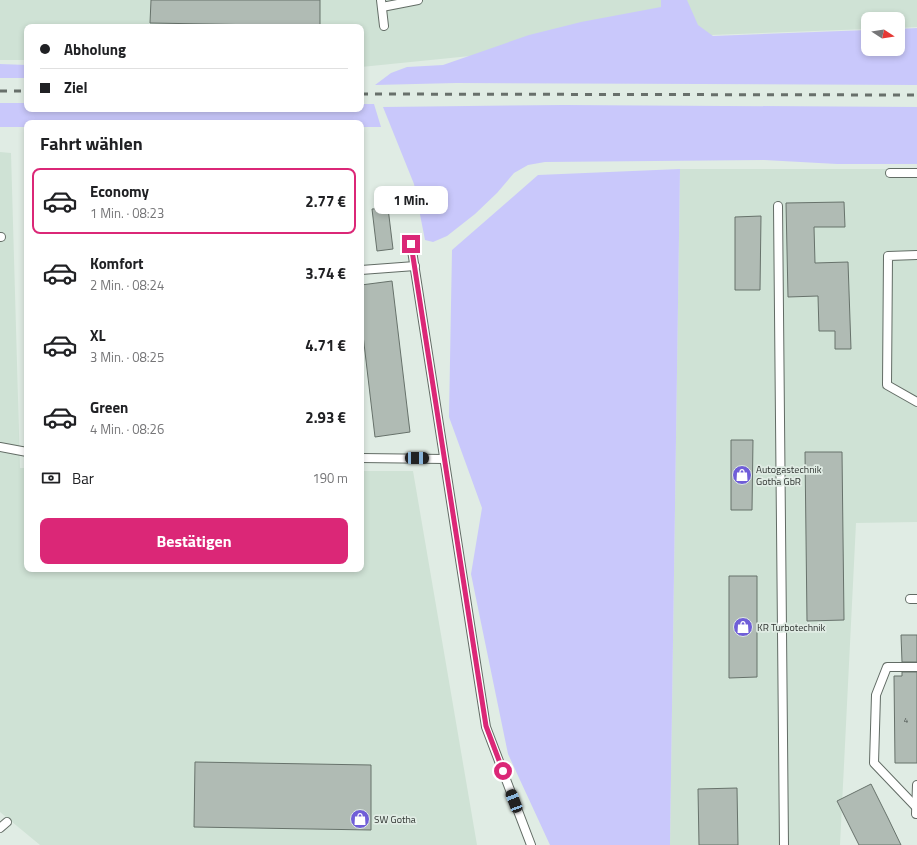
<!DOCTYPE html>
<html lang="de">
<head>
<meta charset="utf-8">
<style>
  body { margin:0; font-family:"Titillium Web",sans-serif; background:#f6f6f6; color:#202124; height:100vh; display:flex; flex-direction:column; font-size:15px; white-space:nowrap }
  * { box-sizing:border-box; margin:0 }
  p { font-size:13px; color:#757577 }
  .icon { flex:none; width:22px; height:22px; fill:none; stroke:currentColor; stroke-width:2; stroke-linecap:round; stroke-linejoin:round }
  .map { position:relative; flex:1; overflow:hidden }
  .panel { position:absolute; left:24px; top:120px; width:340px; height:452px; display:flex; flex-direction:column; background:#fff; border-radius:8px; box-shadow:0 2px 6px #0003 }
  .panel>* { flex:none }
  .top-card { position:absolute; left:24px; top:24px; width:340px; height:88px; border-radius:8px; box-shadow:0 2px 6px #0003; display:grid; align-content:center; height:88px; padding:0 16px; background:#fff }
  .needle { width:26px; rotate:102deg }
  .controls { position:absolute; left:861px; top:12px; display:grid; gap:8px }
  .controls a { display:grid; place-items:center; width:44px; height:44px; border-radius:8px; background:#fff; box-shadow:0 2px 6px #0003; font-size:20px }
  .end { position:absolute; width:18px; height:18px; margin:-9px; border:5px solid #db2777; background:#fff; box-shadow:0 0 0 2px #fff }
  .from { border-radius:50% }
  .bubble { position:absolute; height:28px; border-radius:8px; background:#fff; box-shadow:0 2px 6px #0003; font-size:13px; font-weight:700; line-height:28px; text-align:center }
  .car { position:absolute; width:12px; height:24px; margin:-12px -6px; border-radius:5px; box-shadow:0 0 3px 1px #0007; background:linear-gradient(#222 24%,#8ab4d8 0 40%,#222 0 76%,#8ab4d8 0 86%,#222 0) }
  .top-card b { display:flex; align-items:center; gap:14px; height:38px; font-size:15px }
  .top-card b+b { border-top:1px solid #e0e0e0 }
  .top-card i { width:10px; height:10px; background:#202124 }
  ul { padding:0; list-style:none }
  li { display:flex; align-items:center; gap:12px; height:66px; margin:0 8px 6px; padding:0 8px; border:2px solid transparent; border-radius:8px }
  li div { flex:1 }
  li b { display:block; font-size:15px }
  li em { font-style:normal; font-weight:700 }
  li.selected { border-color:#db2777 }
  li>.icon { width:36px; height:36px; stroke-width:1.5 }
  h2 { padding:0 16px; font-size:18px; line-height:48px }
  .pay { display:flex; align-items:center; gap:10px; height:44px; padding:0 16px; font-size:15px }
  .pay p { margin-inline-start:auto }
  .primary-button { display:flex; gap:8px; margin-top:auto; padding:8px 16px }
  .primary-button a { flex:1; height:46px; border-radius:8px; background:#db2777; color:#fff; font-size:16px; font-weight:700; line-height:46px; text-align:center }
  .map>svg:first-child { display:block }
  .built { fill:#cfe2d5 }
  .green { fill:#c9c8fb }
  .building { fill:#b0bbb4; stroke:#67726b }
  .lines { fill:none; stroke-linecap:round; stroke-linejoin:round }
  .lane-casing { stroke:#626c65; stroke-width:10 }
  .lane { stroke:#fff; stroke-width:8 }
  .rail { stroke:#68706b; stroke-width:3; stroke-dasharray:7 7; stroke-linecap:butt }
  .route { stroke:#db2777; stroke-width:5 }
  .labels { text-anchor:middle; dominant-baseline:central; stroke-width:3.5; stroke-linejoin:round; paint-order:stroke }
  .number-label { font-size:8px; fill:#4f5652 }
  .poi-label { font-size:10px; fill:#2f3431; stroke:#e0ece4; text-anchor:start }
</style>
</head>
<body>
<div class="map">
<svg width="917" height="845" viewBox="0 0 917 845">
  <rect width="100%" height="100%" fill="#e0ece4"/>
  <g class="built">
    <polygon points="0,0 917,0 917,27 898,28 898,19 868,19 868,29 658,37 361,67 361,27 27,27 27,60 0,60"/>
    <polygon points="0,152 11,153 20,468 27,468 27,569 361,569 361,471 413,471 477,845 40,845 0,812"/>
    <polygon points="680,169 917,169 917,522 856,523 840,845 670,845"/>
  </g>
  <g class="green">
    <polygon points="661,0 687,0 698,25 713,36 868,30 868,49 898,49 898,29 917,28 917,85 456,83 375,85 391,73 407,67 443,65 529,35 581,22 661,7"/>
    <polygon points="0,64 27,65 27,78 0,78"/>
    <polygon points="0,103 27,103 27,109 361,109 361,104 374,104 381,127 361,127 361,123 27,123 27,127 0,127"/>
    <polygon points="564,105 917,107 917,164 837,164 764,160 545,162 528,165 514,173 497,193 475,214 447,236 433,242 425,240 414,184 383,107"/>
    <polygon points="680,169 670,845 550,845 508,754 471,574 482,508 449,417 452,250 538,175"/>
  </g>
  <g class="building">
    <polygon points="151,0 320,0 320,26 150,23"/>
    <polygon points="844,202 845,227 814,227 815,263 848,262 851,349 835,349 835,331 819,331 818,296 788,297 786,203"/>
    <polygon points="388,208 393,249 377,251 372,209"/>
    <polygon points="761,216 760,290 735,290 735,217"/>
    <polygon points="392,281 410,432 375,437 361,318 361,285"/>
    <polygon points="731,440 753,440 752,510 731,510"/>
    <polygon points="805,452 842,452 844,620 807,621"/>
    <polygon points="729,576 757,576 757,677 729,678"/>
    <polygon points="901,635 917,635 917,662 902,662"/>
    <polygon points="902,672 917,672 917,763 895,763 894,676 902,676"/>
    <polygon points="195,762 371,765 371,830 194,827"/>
    <polygon points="871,784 888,818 901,845 859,845 837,801"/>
    <polygon points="737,788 738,845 699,845 698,789"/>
  </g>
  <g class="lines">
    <g class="lane-casing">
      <g id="lane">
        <polyline points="381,0 384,26"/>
        <polyline points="382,7 418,0"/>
        <polyline points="890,173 917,173"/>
        <polyline points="778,206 784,845"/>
        <polyline points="0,237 1,237"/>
        <polyline points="411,244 486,727 531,845"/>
        <polyline points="917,255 888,256 887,385 917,402"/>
        <polyline points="361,270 415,266"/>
        <polyline points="0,447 27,452"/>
        <polyline points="361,458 444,459"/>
        <polyline points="910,599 917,599"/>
        <polyline points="917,785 916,814 917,814"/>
        <polyline points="916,807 874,763 876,695 887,667 917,667"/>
        <polyline points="0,828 7,822"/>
      </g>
    </g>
    <use href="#lane" class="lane"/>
    <g class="rail">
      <polyline points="0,91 27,91"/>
      <polyline points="361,94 917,95"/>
    </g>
  </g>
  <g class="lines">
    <polyline class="route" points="411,244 486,726 503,771"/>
  </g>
  <defs>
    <g id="shop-disc" transform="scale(1)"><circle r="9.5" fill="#705ed8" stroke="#e0ece4"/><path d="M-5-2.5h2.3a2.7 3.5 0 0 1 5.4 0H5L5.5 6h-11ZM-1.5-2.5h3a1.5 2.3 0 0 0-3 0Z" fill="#fff"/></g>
  </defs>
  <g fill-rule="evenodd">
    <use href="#shop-disc" x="742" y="475"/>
    <use href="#shop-disc" x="743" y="627"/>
    <use href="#shop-disc" x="360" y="819"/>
  </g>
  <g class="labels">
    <g class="number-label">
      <text x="906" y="720">4</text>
    </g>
    <g class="poi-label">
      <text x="756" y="469">Autogastechnik<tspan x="756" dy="12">Gotha GbR</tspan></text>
      <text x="757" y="627">KR Turbotechnik</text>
      <text x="374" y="819">SW Gotha</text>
    </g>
  </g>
</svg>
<div class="controls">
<a><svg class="needle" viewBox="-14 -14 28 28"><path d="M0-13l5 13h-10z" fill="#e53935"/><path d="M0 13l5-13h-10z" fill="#757577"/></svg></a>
</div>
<i class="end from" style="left:503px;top:771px"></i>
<i class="end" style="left:411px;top:244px"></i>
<div class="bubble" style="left:374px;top:186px;width:74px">1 Min.</div>
<i class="car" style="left:417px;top:458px;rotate:91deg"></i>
<i class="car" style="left:514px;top:801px;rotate:339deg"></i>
<div class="top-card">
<b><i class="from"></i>Abholung</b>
<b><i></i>Ziel</b>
</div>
<section class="panel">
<h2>Fahrt wählen</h2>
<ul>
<li class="selected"><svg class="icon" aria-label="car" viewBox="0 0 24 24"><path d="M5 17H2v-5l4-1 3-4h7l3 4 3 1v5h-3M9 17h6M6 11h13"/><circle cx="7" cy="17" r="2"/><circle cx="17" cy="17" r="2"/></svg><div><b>Economy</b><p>1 Min. · 08:23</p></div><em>2.77 €</em></li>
<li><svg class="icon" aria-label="car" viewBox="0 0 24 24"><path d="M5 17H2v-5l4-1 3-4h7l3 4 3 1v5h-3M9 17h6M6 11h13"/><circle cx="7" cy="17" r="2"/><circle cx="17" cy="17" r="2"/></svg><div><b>Komfort</b><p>2 Min. · 08:24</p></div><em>3.74 €</em></li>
<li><svg class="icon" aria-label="car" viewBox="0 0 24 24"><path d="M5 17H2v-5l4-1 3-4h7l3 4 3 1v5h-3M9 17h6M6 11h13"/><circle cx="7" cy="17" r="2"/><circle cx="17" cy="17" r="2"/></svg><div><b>XL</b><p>3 Min. · 08:25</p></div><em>4.71 €</em></li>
<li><svg class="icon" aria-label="car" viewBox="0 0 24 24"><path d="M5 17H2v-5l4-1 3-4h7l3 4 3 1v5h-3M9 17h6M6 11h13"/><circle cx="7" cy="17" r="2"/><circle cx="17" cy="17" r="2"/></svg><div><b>Green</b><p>4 Min. · 08:26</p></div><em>2.93 €</em></li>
</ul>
<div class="pay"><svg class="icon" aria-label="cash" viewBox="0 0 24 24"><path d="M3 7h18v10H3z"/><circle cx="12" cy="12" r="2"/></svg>Bar<p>190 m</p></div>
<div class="primary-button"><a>Bestätigen</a></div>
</section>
</div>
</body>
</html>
